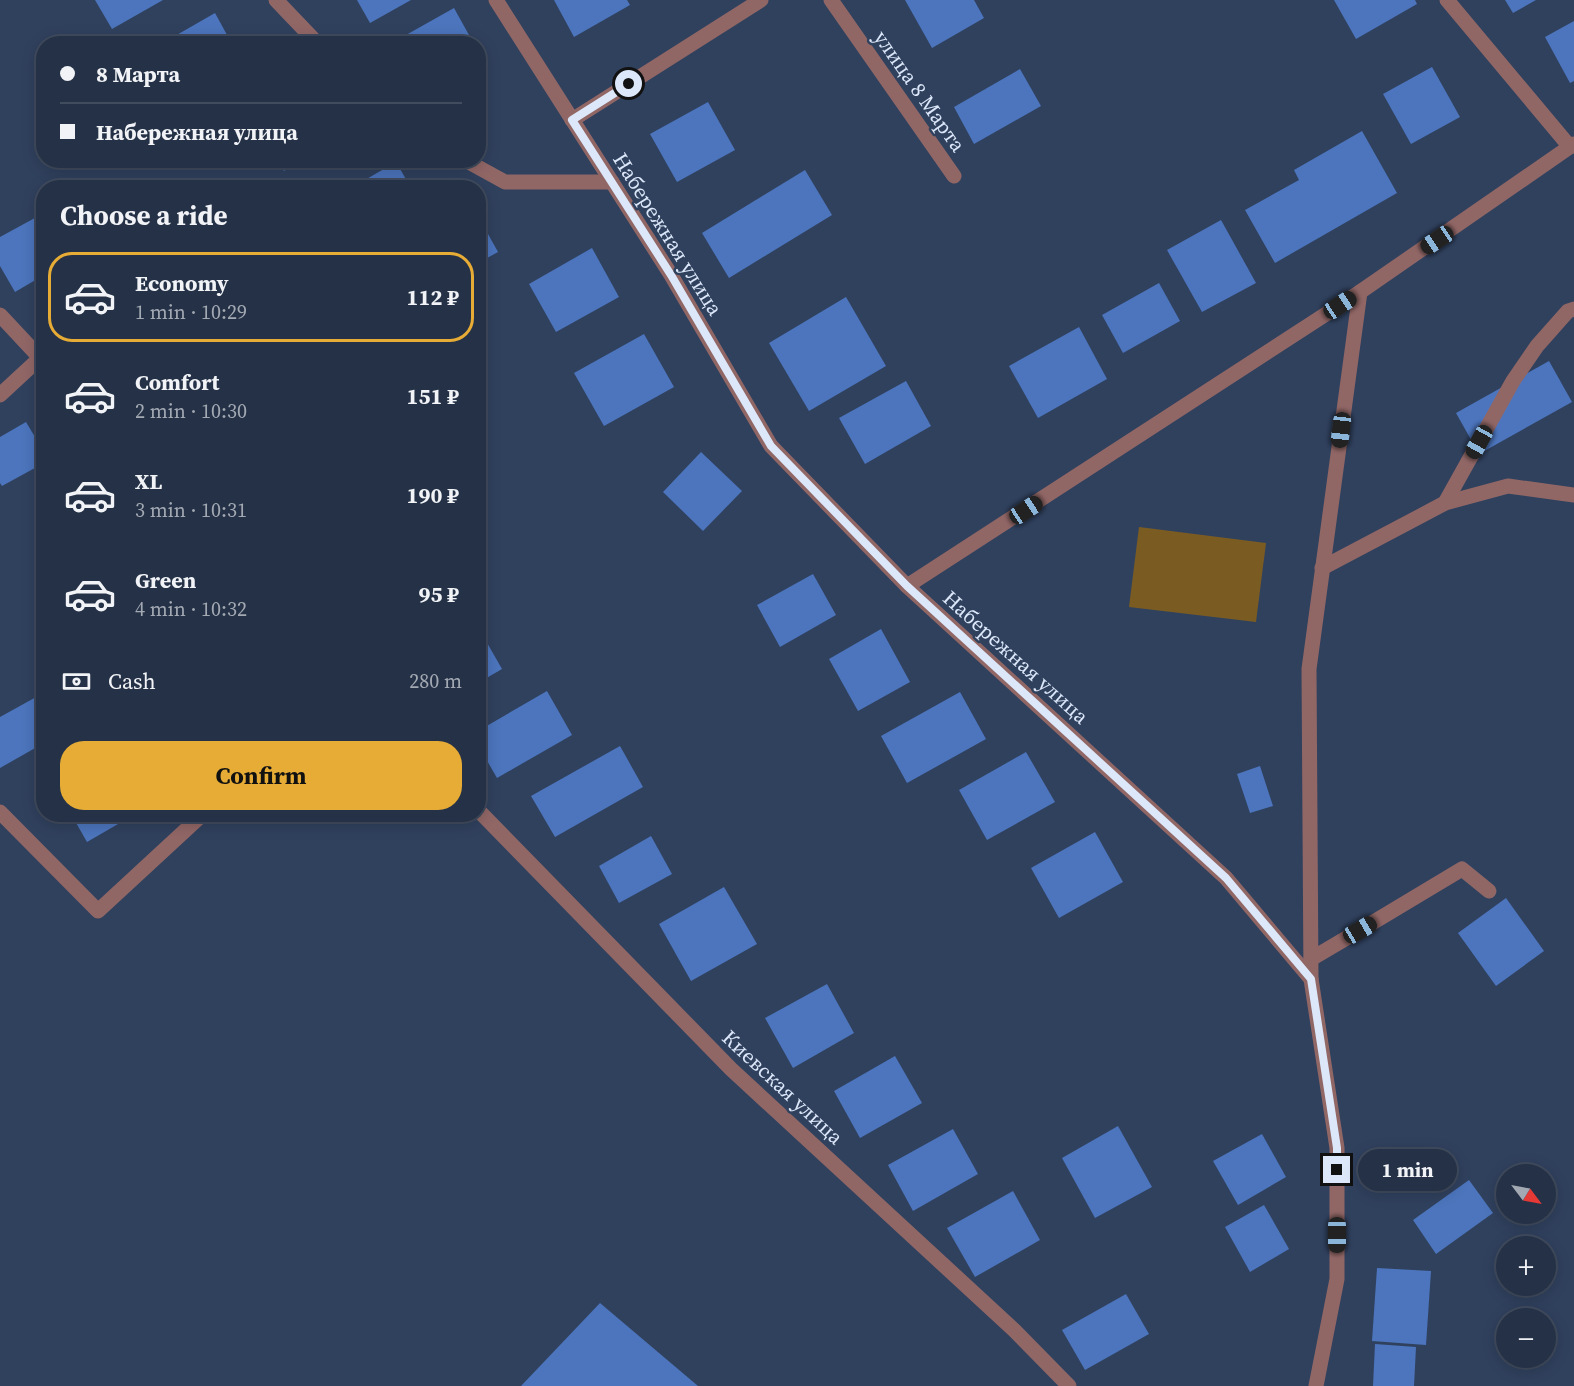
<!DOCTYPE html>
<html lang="en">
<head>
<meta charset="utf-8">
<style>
  body { margin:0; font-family:"Source Serif 4",serif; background:#2c394d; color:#f1f3f6; height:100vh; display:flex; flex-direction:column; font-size:22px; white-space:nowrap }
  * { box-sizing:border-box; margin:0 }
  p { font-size:20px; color:#a3a9b3 }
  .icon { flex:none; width:33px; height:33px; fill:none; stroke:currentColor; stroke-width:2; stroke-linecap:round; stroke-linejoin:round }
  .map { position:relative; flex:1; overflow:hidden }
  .details { position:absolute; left:36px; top:180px; width:450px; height:642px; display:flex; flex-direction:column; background:#243146; border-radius:24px; box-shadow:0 3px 15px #0003,0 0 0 2px #414c5f }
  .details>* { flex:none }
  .banner { position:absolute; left:36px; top:36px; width:450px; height:132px; border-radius:24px; box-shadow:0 3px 15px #0003,0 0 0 2px #414c5f; display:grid; align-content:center; height:132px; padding:0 24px; background:#243146 }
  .needle { width:39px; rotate:122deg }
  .controls { position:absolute; left:1496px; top:1164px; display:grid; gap:12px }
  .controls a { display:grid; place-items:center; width:60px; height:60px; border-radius:50%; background:#243146; box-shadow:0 3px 15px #0003,0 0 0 2px #414c5f; font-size:30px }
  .end { position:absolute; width:27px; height:27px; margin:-14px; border:8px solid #dce7f9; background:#111; box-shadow:0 0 0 3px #111 }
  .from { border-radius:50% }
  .bubble { position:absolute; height:42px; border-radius:21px; background:#243146; box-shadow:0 3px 15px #0003,0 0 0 2px #414c5f; font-size:20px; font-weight:700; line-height:42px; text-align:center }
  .car { position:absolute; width:18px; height:36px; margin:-18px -9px; border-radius:8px; box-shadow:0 0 4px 2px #0007; background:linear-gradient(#222 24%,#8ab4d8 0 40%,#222 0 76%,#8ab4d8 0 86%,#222 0) }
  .banner b { display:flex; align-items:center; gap:21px; height:57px; font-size:22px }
  .banner b+b { border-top:2px solid #414c5f }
  .banner i { width:15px; height:15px; background:#f1f3f6 }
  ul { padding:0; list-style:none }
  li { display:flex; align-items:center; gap:18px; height:90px; margin:0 12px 9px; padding:0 12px; border:3px solid transparent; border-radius:24px }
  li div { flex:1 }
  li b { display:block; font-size:22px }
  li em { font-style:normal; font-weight:700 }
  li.current { border-color:#e7ac36 }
  li>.icon { width:54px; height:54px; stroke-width:1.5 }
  h2 { padding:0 24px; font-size:27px; line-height:72px }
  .pay { display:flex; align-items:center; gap:15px; height:66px; padding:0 24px; font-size:22px }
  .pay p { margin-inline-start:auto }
  .primary-button { display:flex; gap:12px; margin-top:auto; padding:12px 24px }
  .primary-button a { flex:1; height:69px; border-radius:24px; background:#e7ac36; color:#111; font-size:24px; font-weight:700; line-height:69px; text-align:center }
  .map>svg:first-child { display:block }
  .green { fill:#7a5c23 }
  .building { fill:#4c75bd }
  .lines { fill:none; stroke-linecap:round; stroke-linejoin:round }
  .minor { stroke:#916766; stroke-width:15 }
  .route { stroke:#dce7f9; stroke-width:8 }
  .labels { text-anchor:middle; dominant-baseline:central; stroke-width:5; stroke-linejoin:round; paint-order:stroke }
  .street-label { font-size:21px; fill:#dce7f9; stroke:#30415e }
</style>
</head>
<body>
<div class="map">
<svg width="1574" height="1386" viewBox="0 0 1574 1386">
  <rect width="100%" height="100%" fill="#30415e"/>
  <polygon class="green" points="1139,527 1266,543 1256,622 1129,607"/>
  <g class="building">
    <polygon points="95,0 163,0 112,29"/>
    <polygon points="357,0 411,0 370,23"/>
    <polygon points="554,0 627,0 630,5 574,37"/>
    <polygon points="905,0 974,0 984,18 932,48"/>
    <polygon points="1334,0 1415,0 1417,4 1356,39"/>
    <polygon points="1505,0 1536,0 1513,13"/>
    <polygon points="454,8 474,44 390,44"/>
    <polygon points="215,13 232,44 161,44"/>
    <polygon points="1574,21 1574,81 1570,83 1545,37"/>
    <polygon points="1432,67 1460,117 1411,144 1383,94"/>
    <polygon points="1020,69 1041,106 974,144 954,107"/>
    <polygon points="708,102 735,150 677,182 650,134"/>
    <polygon points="1362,131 1397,193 1275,263 1245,210 1299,180 1294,170"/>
    <polygon points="278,160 301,160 284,171"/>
    <polygon points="396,162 411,188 351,188"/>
    <polygon points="805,170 832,215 729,278 702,233"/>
    <polygon points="44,213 44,275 15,292 0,266 0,237"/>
    <polygon points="478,216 498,252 478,263"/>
    <polygon points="1221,220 1256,283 1202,312 1167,250"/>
    <polygon points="592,248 619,297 556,332 529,284"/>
    <polygon points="1159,283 1180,321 1123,353 1102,315"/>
    <polygon points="846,297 886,366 809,411 769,343"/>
    <polygon points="1079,327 1107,379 1038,418 1009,366"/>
    <polygon points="644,334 674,387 604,426 574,373"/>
    <polygon points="1549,361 1572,402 1479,454 1456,413"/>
    <polygon points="906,381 931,426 865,464 839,418"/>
    <polygon points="26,422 44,452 44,463 2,486 0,483 0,437"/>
    <polygon points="701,452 742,491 703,531 663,492"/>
    <polygon points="813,574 836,615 780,647 757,605"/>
    <polygon points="881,629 910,682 858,711 829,659"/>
    <polygon points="482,634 502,669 478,683 478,636"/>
    <polygon points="547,691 572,735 497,778 478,745 478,731"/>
    <polygon points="960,692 986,739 907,783 881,736"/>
    <polygon points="38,696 44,705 44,743 0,768 0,717"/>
    <polygon points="620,746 643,787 555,837 531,796"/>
    <polygon points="1026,752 1055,802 987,840 959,790"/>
    <polygon points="1260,766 1273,806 1250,813 1237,774"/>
    <polygon points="71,814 122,814 125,820 87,842"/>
    <polygon points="1095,832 1123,882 1059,918 1031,868"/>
    <polygon points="651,836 672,874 619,903 599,866"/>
    <polygon points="724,887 757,944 691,981 659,924"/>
    <polygon points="1506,898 1544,951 1496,986 1458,933"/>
    <polygon points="827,984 854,1033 793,1068 765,1018"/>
    <polygon points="895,1056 922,1103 860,1138 834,1091"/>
    <polygon points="1118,1126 1152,1187 1095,1218 1062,1158"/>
    <polygon points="953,1129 978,1174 913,1211 888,1165"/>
    <polygon points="1262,1134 1286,1177 1238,1205 1213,1161"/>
    <polygon points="1469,1180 1493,1213 1436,1254 1413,1220"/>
    <polygon points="1013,1191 1040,1240 975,1277 947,1228"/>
    <polygon points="1264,1205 1289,1249 1250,1272 1225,1227"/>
    <polygon points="1377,1268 1431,1271 1426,1345 1372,1341"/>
    <polygon points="1126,1294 1149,1334 1085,1370 1062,1330"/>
    <polygon points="600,1303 698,1386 521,1386"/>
    <polygon points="1375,1344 1416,1347 1414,1386 1373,1386"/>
  </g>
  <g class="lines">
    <g class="minor">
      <polyline points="276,0 318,44"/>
      <polyline points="496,0 671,275 771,446 907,586 1226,878 1311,979 1337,1148 1337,1279 1316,1386"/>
      <polyline points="831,0 954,176"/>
      <polyline points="1447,0 1570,147"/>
      <polyline points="572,120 761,0"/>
      <polyline points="465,160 505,182 612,182"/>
      <polyline points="0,315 44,362"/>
      <polyline points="0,395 40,358"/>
      <polyline points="1445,503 1513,381 1537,346 1568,311 1574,309"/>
      <polyline points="1322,568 1445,503 1508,486 1574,495"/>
      <polyline points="907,586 1360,292"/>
      <polyline points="478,810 731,1069 1014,1330 1069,1386"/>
      <polyline points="0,812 98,911 203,814"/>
      <polyline points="1311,959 1377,920 1462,869 1489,891"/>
      <polyline points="1311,979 1309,669 1360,292 1574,144"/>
    </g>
  </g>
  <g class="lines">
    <polyline class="route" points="629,84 572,120 671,275 771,446 907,586 1226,878 1311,979 1337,1148 1337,1170"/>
  </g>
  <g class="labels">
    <g class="street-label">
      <text transform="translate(920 91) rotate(55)">улица 8 Марта</text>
      <text transform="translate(668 234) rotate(58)">Набережная улица</text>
      <text transform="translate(1016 657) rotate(42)">Набережная улица</text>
      <text transform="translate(783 1087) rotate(43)">Киевская улица</text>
    </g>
  </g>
</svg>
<div class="controls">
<a><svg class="needle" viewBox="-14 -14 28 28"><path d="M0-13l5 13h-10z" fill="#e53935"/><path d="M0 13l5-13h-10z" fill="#a3a9b3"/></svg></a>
<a>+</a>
<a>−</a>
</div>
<i class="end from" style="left:629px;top:84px"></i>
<i class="end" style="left:1337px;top:1170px"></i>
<div class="bubble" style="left:1358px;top:1149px;width:99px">1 min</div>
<i class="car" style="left:1437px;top:240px;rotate:236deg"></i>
<i class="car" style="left:1340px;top:305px;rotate:57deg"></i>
<i class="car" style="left:1341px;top:430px;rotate:187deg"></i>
<i class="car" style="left:1479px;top:442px;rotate:209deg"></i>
<i class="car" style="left:1026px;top:510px;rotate:57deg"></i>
<i class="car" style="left:1360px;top:930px;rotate:60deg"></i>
<i class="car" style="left:1337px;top:1235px;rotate:180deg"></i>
<div class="banner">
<b><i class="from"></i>8 Марта</b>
<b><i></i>Набережная улица</b>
</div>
<section class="details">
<h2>Choose a ride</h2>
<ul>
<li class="current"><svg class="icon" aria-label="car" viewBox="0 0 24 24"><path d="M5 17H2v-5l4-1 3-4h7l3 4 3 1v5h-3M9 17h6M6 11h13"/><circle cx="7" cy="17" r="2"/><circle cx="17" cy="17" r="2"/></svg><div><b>Economy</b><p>1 min · 10:29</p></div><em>112 ₽</em></li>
<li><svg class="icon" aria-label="car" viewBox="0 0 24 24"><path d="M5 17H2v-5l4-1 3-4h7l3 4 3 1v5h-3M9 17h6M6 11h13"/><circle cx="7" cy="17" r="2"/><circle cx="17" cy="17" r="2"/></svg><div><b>Comfort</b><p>2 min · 10:30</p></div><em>151 ₽</em></li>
<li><svg class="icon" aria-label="car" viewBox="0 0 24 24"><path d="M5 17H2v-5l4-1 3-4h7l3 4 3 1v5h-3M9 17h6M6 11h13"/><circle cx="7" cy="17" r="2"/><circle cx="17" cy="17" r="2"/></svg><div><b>XL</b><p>3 min · 10:31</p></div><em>190 ₽</em></li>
<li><svg class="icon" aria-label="car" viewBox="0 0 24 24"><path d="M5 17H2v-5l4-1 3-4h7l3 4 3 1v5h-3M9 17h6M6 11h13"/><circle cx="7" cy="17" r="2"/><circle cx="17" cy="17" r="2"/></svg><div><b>Green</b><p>4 min · 10:32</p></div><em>95 ₽</em></li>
</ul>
<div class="pay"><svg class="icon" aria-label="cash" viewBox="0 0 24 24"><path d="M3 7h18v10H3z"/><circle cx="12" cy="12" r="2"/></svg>Cash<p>280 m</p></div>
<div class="primary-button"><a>Confirm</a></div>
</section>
</div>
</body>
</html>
